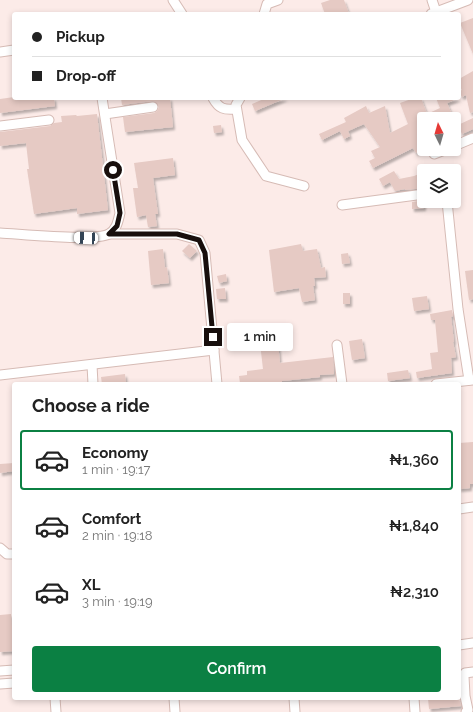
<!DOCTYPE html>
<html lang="en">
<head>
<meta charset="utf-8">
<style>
  body { margin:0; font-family:Raleway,sans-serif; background:#f2f2f2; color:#222; height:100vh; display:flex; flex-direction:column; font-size:15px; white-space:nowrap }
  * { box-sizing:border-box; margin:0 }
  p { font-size:13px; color:#767676 }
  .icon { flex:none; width:22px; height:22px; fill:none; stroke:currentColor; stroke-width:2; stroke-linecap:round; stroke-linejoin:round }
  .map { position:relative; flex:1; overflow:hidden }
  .details { position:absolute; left:12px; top:382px; width:449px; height:318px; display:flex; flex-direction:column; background:#fff; border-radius:4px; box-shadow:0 2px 6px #0003 }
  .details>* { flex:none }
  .guide { position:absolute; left:12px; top:12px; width:449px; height:88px; border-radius:4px; box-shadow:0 2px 6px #0003; display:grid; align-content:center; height:88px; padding:0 20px; background:#fff }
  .needle { width:26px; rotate:355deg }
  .buttons { position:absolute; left:417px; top:112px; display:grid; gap:8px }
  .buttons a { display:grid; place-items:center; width:44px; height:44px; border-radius:4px; background:#fff; box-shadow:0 2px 6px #0003; font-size:20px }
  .end { position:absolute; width:18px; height:18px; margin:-9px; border:5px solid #180f0d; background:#fff; box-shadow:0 0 0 2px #fff }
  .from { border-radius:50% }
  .bubble { position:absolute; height:28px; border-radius:4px; background:#fff; box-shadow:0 2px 6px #0003; font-size:13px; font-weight:600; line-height:28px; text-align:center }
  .car { position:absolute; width:12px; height:24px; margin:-12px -6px; border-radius:5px; box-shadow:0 0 3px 1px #0007; background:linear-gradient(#fff 24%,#345 0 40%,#fff 0 76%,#345 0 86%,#fff 0) }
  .guide b { display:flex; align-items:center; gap:14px; height:38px; font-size:15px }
  .guide b+b { border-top:1px solid #e0e0e0 }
  .guide i { width:10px; height:10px; background:#222 }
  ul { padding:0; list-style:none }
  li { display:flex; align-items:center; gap:12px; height:60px; margin:0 8px 6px; padding:0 12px; border:2px solid transparent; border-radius:4px }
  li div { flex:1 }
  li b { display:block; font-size:15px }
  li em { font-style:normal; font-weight:600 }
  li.selected { border-color:#0b8043 }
  li>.icon { width:36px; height:36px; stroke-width:1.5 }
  h2 { padding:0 20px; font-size:18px; line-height:48px }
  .button { display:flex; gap:8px; margin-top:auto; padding:8px 20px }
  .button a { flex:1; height:46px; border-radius:4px; background:#0b8043; color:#fff; font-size:16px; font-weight:600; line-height:46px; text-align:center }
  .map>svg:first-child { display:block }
  .building { fill:#e6cac4; filter:url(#shadow) }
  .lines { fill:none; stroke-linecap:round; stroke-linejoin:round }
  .minor-casing { stroke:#d6bbb5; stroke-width:11 }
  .minor { stroke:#fff; stroke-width:9 }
  .route { stroke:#180f0d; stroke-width:5 }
</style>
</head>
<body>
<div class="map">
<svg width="473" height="712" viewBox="0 0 473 712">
  <defs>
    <filter id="shadow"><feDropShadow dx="2" dy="3" stdDeviation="1" flood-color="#0004"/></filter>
  </defs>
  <rect width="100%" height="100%" fill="#fcebe8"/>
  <g class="building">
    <polygon points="330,0 344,0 349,14 325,14 321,3"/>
    <polygon points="473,18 473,54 460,23"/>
    <polygon points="473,71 473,112 470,113 466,95 462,97 459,91 462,90 459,85 459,79"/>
    <polygon points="14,97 54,98 55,106 0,113 0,99"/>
    <polygon points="121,98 170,98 173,127 125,132 123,117 154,113 157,111 159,107 157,103 153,101 122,105"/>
    <polygon points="266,98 286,98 255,111 252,104"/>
    <polygon points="414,98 421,98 427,114 440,108 436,98 459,98 447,103 454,119 424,119 424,150 416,153 413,148 373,168 369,161 375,158 371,151 380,147 364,124 348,131 350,136 344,139 340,131 322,140 319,134 346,122 344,118 366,106 369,113 385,106 390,133 408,124 400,103"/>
    <polygon points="97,114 108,210 77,214 77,208 34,214 27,169 29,169 26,143 0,146 0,132 50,126 54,123 62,122 61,116 76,115 77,116"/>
    <polygon points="473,118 473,129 462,134 458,125"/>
    <polygon points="221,125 222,132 214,133 213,126"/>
    <polygon points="173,158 175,175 153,178 158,214 155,214 157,226 148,227 146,215 137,217 133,188 138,188 134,163"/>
    <polygon points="394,171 399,179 414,176 424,172 424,188 405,190 405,189 395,191 390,182 383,186 379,179"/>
    <polygon points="424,200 424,208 412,209 412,202"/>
    <polygon points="189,244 197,251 190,258 182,251"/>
    <polygon points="301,244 303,251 317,249 321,268 325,267 326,277 314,278 315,286 313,286 315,300 302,302 299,288 274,292 269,250"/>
    <polygon points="163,249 165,268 167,267 169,283 151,285 148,251"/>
    <polygon points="348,253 350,263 342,264 341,254"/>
    <polygon points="473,270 473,299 469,300 465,271"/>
    <polygon points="226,274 227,281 219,283 217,276"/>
    <polygon points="225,288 226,299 217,299 216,289"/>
    <rect x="343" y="293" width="7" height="11"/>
    <polygon points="427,296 429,309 414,311 412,298"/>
    <polygon points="452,310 453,316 451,317 454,342 453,342 456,357 451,358 452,373 417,378 416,372 432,369 430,353 438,352 435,320 431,320 430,314"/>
    <polygon points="277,333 280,363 333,357 334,374 320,375 320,377 282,381 282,384 250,384 249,382 240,383 239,376 247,375 247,371 263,369 259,334"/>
    <polygon points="362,339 365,358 352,360 349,341"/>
    <polygon points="408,370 410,378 388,381 387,373"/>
    <polygon points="125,374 126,384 102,384 101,377"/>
    <polygon points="473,442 473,484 470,484 470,488 459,489 459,443"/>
    <polygon points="14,463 14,471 0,473 0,464"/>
    <polygon points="11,614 14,651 0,652 0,615"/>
    <polygon points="428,698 459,698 461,706 429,709"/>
  </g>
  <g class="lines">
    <g class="minor-casing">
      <g id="minor">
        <polyline points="173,0 182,14"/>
        <polyline points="432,0 436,12"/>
        <polyline points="264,14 267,4 278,0"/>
        <polyline points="431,14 468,0"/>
        <polyline points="0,52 14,50"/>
        <path d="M213,98c6,11 11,12 23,11"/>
        <polyline points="240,98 236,105 242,140 266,176 304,186"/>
        <polyline points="105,114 153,107"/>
        <polyline points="0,126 49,120"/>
        <polyline points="454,146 473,138"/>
        <polyline points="434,154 447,149"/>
        <polyline points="443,170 443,171"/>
        <polyline points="447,201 458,309 469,380"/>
        <polyline points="342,205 424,194"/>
        <path d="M0,233c21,1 93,9 109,1 8,-5 9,-13 11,-21l-18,-115"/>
        <polyline points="109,234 177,234 199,240 205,253 217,384"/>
        <polyline points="337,345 342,384"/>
        <polyline points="92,365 93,384"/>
        <polyline points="0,375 214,350"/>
        <polyline points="436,384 473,380"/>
        <polyline points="459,509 473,507"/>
        <polyline points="0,548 7,554 14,554"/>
        <polyline points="459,645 473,643"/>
        <polyline points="0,671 14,670"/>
        <polyline points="0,684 14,683"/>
        <polyline points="55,698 56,712"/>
        <polyline points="174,698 175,712"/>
        <polyline points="294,698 295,712"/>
        <polyline points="414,698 415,712"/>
        <polyline points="466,712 468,710 465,696 464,676 465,673 473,672"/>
      </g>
    </g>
    <use href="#minor" class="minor"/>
  </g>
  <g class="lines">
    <polyline class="route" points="113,170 120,213 117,226 109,234 177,234 199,240 205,253 213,337"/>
  </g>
</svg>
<div class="buttons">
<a><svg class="needle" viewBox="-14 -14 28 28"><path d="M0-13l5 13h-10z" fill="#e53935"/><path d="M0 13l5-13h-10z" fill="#767676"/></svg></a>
<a><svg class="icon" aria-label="layers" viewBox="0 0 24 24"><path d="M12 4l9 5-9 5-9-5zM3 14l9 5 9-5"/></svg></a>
</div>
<i class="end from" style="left:113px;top:170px"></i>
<i class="end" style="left:213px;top:337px"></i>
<div class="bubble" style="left:227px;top:323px;width:66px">1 min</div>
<i class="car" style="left:86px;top:238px;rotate:273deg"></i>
<div class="guide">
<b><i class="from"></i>Pickup</b>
<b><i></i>Drop-off</b>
</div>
<section class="details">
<h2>Choose a ride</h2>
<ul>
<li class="selected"><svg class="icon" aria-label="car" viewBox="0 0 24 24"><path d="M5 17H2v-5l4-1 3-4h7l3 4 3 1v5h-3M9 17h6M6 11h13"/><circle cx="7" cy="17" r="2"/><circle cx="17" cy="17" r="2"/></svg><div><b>Economy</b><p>1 min · 19:17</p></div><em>₦1,360</em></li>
<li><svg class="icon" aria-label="car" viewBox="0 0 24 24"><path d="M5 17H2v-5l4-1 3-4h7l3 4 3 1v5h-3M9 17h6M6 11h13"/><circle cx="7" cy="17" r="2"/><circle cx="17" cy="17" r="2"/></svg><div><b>Comfort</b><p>2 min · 19:18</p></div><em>₦1,840</em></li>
<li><svg class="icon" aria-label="car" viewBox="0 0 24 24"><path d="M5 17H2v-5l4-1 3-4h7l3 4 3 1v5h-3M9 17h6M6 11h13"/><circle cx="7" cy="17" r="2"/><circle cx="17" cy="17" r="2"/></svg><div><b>XL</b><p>3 min · 19:19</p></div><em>₦2,310</em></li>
</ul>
<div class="button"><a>Confirm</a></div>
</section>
</div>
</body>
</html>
